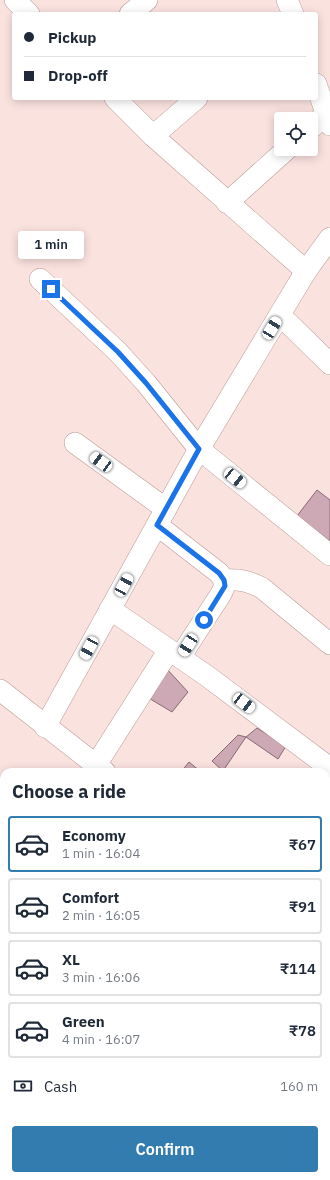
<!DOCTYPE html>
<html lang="en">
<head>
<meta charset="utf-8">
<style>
  body { margin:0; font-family:"IBM Plex Sans",sans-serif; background:#f6f6f7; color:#1f2937; height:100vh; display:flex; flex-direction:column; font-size:15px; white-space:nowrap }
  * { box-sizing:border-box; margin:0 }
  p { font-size:13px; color:#747a83 }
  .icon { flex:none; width:22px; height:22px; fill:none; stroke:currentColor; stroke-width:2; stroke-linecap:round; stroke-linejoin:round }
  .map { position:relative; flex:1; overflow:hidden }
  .panel { position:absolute; left:0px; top:768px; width:330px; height:412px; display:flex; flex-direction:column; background:#fff; border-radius:12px 12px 0 0; box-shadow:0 2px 10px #0003 }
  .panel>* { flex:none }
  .guide { position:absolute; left:12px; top:12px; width:306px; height:88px; border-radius:4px; box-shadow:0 2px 10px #0003; display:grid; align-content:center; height:88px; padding:0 12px; background:#fff }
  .controls { position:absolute; left:274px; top:112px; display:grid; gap:8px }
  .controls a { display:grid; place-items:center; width:44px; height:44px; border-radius:4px; background:#fff; box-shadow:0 2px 10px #0003; font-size:20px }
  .end { position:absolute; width:18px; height:18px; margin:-9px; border:5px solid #1a73e8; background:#fff; box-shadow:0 0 0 2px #fff }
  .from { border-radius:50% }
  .bubble { position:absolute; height:28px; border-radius:4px; background:#fff; box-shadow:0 2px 10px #0003; font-size:13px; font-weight:600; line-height:28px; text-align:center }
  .car { position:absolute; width:12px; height:24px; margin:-12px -6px; border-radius:5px; box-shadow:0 0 3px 1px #0007; background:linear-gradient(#fff 24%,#345 0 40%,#fff 0 76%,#345 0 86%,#fff 0) }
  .guide b { display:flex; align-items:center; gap:14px; height:38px; font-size:15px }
  .guide b+b { border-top:1px solid #e0e1e3 }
  .guide i { width:10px; height:10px; background:#1f2937 }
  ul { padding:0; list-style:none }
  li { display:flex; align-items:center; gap:12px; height:56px; margin:0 8px 6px; padding:0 4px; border:2px solid #e0e1e3; border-radius:4px }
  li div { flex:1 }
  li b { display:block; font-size:15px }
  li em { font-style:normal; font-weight:600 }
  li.current { border-color:#337cb0 }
  li>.icon { width:36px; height:36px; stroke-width:1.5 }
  h2 { padding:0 12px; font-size:18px; line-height:48px }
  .pay { display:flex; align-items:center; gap:10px; height:44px; padding:0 12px; font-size:15px }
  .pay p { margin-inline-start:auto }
  .action { display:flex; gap:8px; margin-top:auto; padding:8px 12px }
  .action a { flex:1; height:46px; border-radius:4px; background:#337cb0; color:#fff; font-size:16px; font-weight:600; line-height:46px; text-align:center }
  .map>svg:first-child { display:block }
  .building { fill:#cda9b5; stroke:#896974 }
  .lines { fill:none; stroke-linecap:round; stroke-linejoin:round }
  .minor-casing { stroke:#be9995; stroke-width:22 }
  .minor { stroke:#fff; stroke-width:21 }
  .route { stroke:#1a73e8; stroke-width:5 }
</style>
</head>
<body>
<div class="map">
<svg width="330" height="1180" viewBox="0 0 330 1180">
  <rect width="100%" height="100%" fill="#fae2df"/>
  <g class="building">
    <polygon points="317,490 330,500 330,541 297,516"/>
    <polygon points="166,668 188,692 172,712 147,697"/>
    <polygon points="257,728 286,746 278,759 246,737"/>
    <polygon points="238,735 246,737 223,771 212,761"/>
    <polygon points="189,762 201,772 181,772"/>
    <polygon points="330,809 330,852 326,850 326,813"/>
    <polygon points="2,829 4,831 4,872 0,869 0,831"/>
    <polygon points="330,1026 330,1044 326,1041 326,1031"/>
    <polygon points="326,1143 330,1146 330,1162 326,1158"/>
    <polygon points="302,1176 326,1176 330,1180 298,1180"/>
  </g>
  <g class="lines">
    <g class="minor-casing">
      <g id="minor">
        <polyline points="15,0 29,14"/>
        <polyline points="287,0 293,14"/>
        <polyline points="130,14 147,0"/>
        <polyline points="316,84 330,125"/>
        <polyline points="115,98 153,136 306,271"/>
        <polyline points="311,128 326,114"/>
        <polyline points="153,136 197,98"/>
        <polyline points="227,203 287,149"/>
        <polyline points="40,279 118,352 146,383 199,449 330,555"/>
        <polyline points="280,315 330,364"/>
        <polyline points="75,443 166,509"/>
        <path d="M157,525l62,48c6,8 7,12 2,21l-41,63"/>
        <path d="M224,580c16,-1 24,1 38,8l68,56"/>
        <polyline points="110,609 207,676 330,768"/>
        <polyline points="0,690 105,772"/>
        <polyline points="45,727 199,449 306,271 330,238"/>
        <polyline points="96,765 169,650"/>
        <polyline points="0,912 4,916"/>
        <polyline points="326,946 330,949"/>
        <polyline points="326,999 330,995"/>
        <polyline points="0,1082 4,1078"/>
        <polyline points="326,1115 330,1108"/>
        <polyline points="196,1176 201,1180"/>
        <polyline points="171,1180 174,1176"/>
        <polyline points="279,1180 282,1176"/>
      </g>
    </g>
    <use href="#minor" class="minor"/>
  </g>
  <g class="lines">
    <polyline class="route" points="51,289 118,352 146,383 199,449 157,525 219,573 224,580 225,586 204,620"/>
  </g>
</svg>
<div class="controls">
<a><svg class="icon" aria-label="locate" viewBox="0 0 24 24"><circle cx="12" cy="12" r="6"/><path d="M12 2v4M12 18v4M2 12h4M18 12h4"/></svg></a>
</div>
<i class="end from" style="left:204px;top:620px"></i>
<i class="end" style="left:51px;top:289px"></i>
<div class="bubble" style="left:18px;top:231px;width:66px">1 min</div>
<i class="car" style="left:272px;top:328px;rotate:31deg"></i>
<i class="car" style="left:101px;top:462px;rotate:306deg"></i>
<i class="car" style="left:235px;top:478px;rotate:129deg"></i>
<i class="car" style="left:124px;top:585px;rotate:29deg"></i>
<i class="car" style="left:188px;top:645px;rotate:213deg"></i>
<i class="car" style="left:89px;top:648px;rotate:209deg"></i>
<i class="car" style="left:244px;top:703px;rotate:127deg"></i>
<div class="guide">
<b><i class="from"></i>Pickup</b>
<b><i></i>Drop-off</b>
</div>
<section class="panel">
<h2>Choose a ride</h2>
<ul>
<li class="current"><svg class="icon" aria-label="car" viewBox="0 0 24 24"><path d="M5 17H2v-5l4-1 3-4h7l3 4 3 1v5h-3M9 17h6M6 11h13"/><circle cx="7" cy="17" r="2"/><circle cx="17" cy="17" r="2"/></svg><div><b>Economy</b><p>1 min · 16:04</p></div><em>₹67</em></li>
<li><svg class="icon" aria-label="car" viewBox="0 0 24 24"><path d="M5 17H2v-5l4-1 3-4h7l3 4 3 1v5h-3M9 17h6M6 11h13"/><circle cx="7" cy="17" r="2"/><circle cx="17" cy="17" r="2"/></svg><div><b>Comfort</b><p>2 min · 16:05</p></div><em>₹91</em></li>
<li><svg class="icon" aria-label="car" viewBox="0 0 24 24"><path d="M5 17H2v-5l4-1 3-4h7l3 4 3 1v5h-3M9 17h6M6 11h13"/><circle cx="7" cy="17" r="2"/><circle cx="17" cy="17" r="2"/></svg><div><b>XL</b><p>3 min · 16:06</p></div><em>₹114</em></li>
<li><svg class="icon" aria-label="car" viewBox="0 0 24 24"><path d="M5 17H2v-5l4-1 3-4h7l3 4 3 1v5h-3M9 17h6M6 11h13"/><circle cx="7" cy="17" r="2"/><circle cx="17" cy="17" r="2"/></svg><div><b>Green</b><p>4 min · 16:07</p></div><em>₹78</em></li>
</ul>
<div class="pay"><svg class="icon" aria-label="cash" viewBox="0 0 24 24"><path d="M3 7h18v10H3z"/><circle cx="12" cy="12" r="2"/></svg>Cash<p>160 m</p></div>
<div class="action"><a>Confirm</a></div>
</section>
</div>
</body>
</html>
